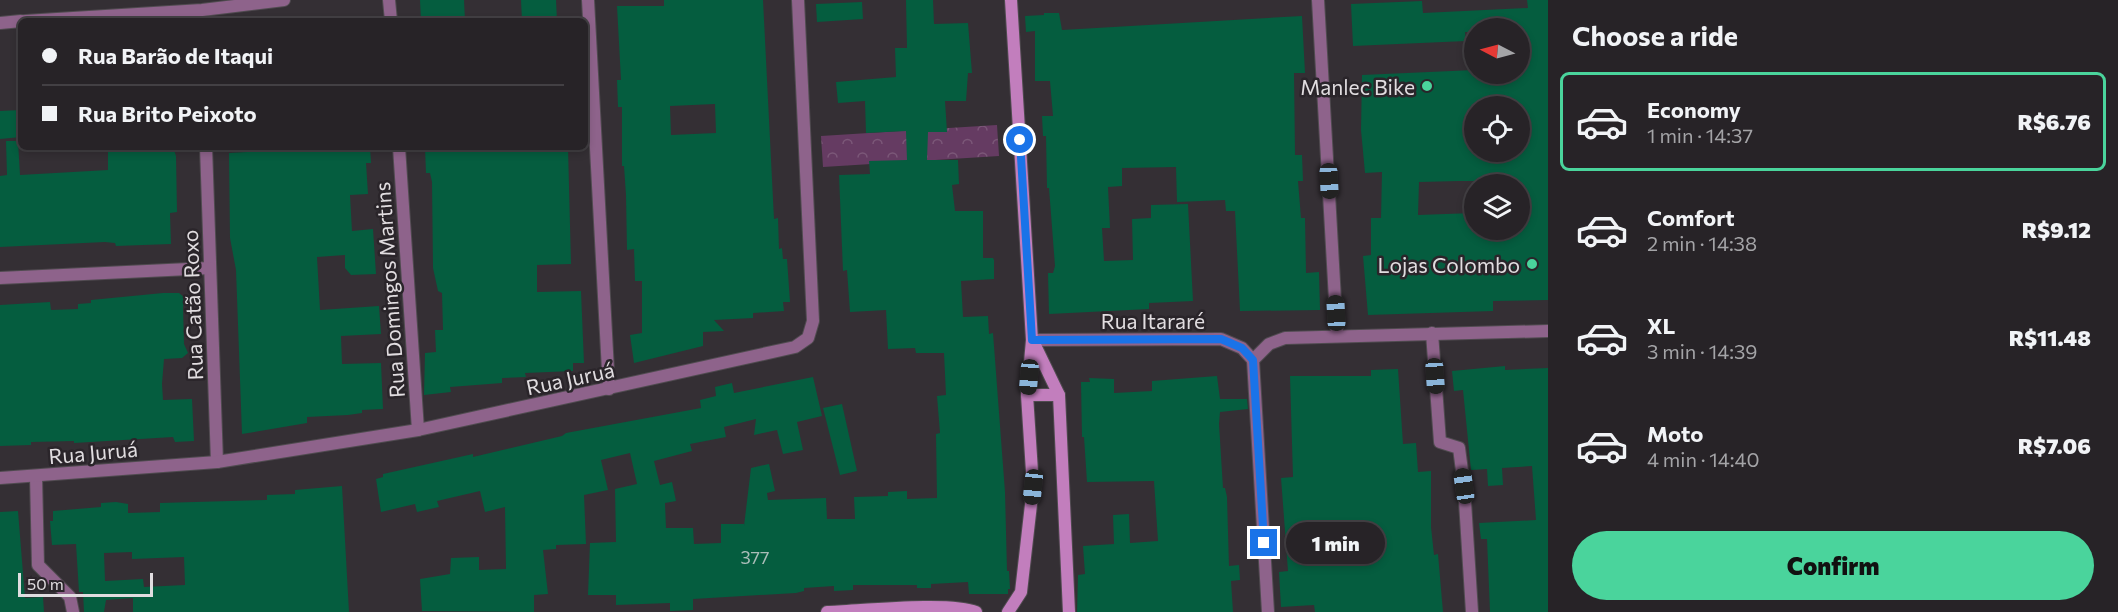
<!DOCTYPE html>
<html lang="en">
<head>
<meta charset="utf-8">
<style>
  body { margin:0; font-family:Commissioner,sans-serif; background:#2f2b2f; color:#f1f3f6; height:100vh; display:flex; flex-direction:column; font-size:22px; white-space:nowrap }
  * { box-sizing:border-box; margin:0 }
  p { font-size:20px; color:#a4a4a7 }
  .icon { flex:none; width:33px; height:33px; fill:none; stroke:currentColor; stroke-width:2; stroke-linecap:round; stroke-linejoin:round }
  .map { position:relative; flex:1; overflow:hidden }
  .details { display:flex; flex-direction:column; background:#272327; width:570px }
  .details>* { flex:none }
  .banner { position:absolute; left:18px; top:18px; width:570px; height:132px; border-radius:9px; box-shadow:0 3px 9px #0003,0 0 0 2px #434044; display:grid; align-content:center; height:132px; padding:0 24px; background:#272327 }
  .needle { width:39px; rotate:276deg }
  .controls { position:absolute; left:1464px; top:18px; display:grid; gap:12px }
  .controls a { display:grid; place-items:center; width:66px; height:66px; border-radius:50%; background:#272327; box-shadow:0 3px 9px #0003,0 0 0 2px #434044; font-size:30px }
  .scale { position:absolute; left:18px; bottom:15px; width:135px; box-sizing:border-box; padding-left:6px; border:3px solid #e1dde0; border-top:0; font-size:16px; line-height:21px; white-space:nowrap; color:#e1dde0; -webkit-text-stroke:4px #2a252a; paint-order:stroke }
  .end { position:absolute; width:27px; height:27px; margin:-14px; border:8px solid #1a73e8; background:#fff; box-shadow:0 0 0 3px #fff }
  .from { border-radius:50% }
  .bubble { position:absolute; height:42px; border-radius:21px; background:#272327; box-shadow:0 3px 9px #0003,0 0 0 2px #434044; font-size:20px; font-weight:800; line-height:42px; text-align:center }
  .car { position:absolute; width:18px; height:36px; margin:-18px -9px; border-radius:8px; box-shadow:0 0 4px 2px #0007; background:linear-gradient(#222 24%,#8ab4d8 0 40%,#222 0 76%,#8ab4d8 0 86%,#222 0) }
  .banner b { display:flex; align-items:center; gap:21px; height:57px; font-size:22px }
  .banner b+b { border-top:2px solid #434044 }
  .banner i { width:15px; height:15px; background:#f1f3f6 }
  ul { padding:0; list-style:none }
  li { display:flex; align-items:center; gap:18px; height:99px; margin:0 12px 9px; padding:0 12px; border:3px solid transparent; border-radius:9px }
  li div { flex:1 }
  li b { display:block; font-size:22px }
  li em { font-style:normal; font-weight:800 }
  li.active { border-color:#4ad49c }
  li>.icon { width:54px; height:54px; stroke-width:1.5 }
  h2 { padding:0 24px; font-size:27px; line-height:72px }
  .primary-button { display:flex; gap:12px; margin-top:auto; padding:12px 24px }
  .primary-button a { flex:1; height:69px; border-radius:36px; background:#4ad49c; color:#111; font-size:24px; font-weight:800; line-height:69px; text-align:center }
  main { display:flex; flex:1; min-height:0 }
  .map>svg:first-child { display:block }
  .park { fill:url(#park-crowns) }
  .building { fill:#055d3f; fill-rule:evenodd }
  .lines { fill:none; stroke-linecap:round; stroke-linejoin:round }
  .street-casing { stroke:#504b50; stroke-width:14 }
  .secondary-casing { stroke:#504b50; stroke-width:14 }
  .street { stroke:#8e638b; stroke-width:12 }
  .secondary { stroke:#c27ebd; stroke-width:12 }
  .route { stroke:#1a73e8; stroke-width:8 }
  .poi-dot { fill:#4ad49c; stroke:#2a252a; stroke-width:2 }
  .labels { text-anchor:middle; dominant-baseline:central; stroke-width:5; stroke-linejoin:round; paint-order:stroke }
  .number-label { font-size:18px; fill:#aabdb8 }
  .poi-label { font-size:21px; fill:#e1dde0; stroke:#2a252a; text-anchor:end }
  .street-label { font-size:21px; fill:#e1dde0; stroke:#2a252a }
</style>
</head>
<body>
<main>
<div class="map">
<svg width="1548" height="612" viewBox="0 0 1548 612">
  <defs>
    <pattern id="park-crowns" width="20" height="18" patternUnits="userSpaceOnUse" patternTransform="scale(1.5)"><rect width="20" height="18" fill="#653b62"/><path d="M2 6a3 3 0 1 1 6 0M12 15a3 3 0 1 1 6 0" fill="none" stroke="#7b5778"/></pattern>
  </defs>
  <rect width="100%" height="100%" fill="#342f34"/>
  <polygon class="park" points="997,125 999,156 823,167 821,136"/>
  <g class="building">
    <polygon points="420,0 464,0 465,21 421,21"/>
    <polygon points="521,0 556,0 557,21 522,21"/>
    <path d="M664,0h99l11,219 4,-1 1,31 3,-1 1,11h4l3,43h-7l1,9 -31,2v5l-39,2 10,11 -21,1v14l-69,17 -4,-28 12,-2v-52h-7l-1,-32 -7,1 -1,-55 -2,-29h-2v-59h-4l-1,-27h4l-4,-74h47zM715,104l1,29 -45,2 -1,-29z"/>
    <polygon points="906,0 933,0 934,24 968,23 972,73 968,73 966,101 945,101 947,132 928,132 927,160 958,160 959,184 952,185 955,211 983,211 983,258 993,258 994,260 994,279 961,281 963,317 988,316 989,334 993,333 1005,492 1007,571 1009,571 1010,589 1008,589 1008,594 969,594 968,582 931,584 931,588 917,588 917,585 853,585 853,590 834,591 834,586 804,588 804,591 796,593 693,599 693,610 670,611 670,603 616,605 616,595 588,595 590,543 616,542 615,489 637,484 630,453 601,460 608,490 584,495 586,544 556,545 556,549 543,550 548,594 534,595 534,612 422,611 420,579 450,574 451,558 479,557 479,570 506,569 505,507 485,512 480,491 437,501 439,507 417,512 415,504 381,512 376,479 383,477 383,474 473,454 473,457 562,436 566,433 701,408 700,400 716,396 715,387 732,383 734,393 813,377 822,416 797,422 803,450 783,454 777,430 754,435 756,419 724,427 726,437 690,444 692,451 654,461 660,485 672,482 676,501 665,503 666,528 693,528 694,544 721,543 721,524 744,524 744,526 751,468 769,464 775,491 767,493 768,500 826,498 827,519 855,519 854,497 888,496 888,492 907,491 907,499 937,498 936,434 940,433 937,396 946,395 944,353 916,353 915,348 888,349 886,310 850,312 847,270 843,271 839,175 870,174 869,161 907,160 906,131 866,133 865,101 838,103 836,82 896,77 895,48 907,48"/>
    <path d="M1527,0h21v300l-55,1v10l-125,4 -5,-59 8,-1v-37h10l1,-46 -17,1 -4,-43 1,-55 112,-5v4h46v-46h-46v4h-9l1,9 -113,5 -2,-42 71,-3 1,12 105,-5zM1474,106h46v46h-46zM1459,181h44l17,3v46h-46v-17l-56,2 1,-33z"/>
    <polygon points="862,2 863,19 817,22 816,4"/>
    <polygon points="1044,13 1059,13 1062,30 1302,16 1305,73 1294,73 1295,155 1302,155 1303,181 1298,181 1301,218 1305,218 1306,273 1319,272 1320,310 1240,311 1235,211 1226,211 1225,200 1177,202 1176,167 1122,168 1122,186 1108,187 1110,228 1102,228 1104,261 1133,260 1132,219 1151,218 1151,205 1188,204 1193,301 1149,303 1149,309 1049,314 1048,273 1053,273 1055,266 1049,188 1047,188 1046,136 1043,136 1042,116 1053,116 1050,81 1035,81 1035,31 1026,32 1025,16 1044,15"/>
    <polygon points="21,110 21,137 0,139 0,111"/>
    <polygon points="6,141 18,141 20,175 108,170 108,147 173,147 176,156 177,212 170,213 171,244 116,246 115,243 105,242 0,247 0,176 7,175"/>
    <polygon points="265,147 370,147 371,163 366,163 368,194 350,195 352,231 373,229 376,274 351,275 345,268 345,255 317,257 320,310 379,306 381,334 341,336 342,364 381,363 383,409 362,410 362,413 348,415 307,417 307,423 242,434 236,270 230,238 229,153 265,151"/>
    <polygon points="425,147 568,147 571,264 537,265 537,292 581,291 584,363 573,363 573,371 525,373 526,377 502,378 502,383 450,387 451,392 424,395 425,353 436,352 435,330 443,330 442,293 438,291 433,268 432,182 430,173 426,173"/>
    <polygon points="163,293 179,293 185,298 183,307 184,344 188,353 182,358 164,359 162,384 163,400 192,399 194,441 175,442 173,437 74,443 74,441 31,442 31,445 0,446 0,305 50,302 51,310 78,309 78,304 91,303 91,300"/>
    <polygon points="1505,366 1505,370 1548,368 1548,612 1490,612 1487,539 1481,539 1479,523 1536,520 1532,466 1502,468 1503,485 1488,486 1487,469 1471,470 1463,390 1454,391 1452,371"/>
    <polygon points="1398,369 1403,444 1416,443 1418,472 1431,471 1431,527 1434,555 1438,554 1443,612 1315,612 1314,605 1281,607 1279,572 1288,571 1281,478 1293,477 1290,376 1371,376 1371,370"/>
    <polygon points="1217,376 1220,399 1247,399 1248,409 1220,412 1219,424 1223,488 1225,488 1227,497 1229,566 1239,565 1240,580 1231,581 1233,612 1077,612 1078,575 1085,574 1083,546 1114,544 1113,515 1129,514 1130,543 1158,541 1154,481 1087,482 1084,437 1082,437 1081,382 1090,382 1089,378 1114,379 1114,393 1152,391 1152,381"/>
    <polygon points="842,404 857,471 840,475 823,408"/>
    <path d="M342,486l7,126h-216v-14l-27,2 -2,12h-20l-1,-20h-4l-3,-48 -24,1 -2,-24h3v-10l48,-4v-4l15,-1 12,2v9l32,-1v-9l107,-3v-5l28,-1v-4zM132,552v7l52,-2 1,28 -41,2 -1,-8 -38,2 -1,-28z"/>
    <polygon points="18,511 25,598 43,597 44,612 0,612 0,512"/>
  </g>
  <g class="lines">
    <g class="street-casing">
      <g id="street">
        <polyline points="389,0 391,21"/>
        <polyline points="588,0 609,389"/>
        <polyline points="1318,0 1337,335"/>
        <polyline points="25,21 202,10 284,0"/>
        <polyline points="0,23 21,21"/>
        <polyline points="206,147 217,462"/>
        <polyline points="399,147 418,430"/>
        <polyline points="0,278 210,268"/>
        <polyline points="1432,333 1440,442 1459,448 1464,486 1472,612"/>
        <polyline points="1032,340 1221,339 1242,348 1253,360"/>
        <polyline points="1253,360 1269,344 1285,338 1548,331"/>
        <polyline points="1253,360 1268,612"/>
        <polyline points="36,476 38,565 70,597 73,612"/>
        <polyline points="0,478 217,462 418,430 795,347 808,338 813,321 798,0"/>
      </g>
    </g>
    <g class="secondary-casing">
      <g id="secondary">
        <polyline points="1033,341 1059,395 1069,612"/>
        <polyline points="1027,395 1059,395"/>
        <path d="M827,612c32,-1 123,-11 149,0"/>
        <polyline points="1008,612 1021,592 1033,487 1027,395 1032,340 1011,0"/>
      </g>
    </g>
    <use href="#street" class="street"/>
    <use href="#secondary" class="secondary"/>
  </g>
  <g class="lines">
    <polyline class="route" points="1020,140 1032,340 1221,339 1242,348 1253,360 1264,543"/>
  </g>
  <g class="poi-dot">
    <circle cx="1427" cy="86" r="6"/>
    <circle cx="1532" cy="264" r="6"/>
  </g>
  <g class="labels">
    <g class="number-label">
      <text x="755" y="557">377</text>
    </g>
    <g class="poi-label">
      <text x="1415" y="86">Manlec Bike</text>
      <text x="1520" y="264">Lojas Colombo</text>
    </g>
    <g class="street-label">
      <text transform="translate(389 290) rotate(-94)">Rua Domingos Martins</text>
      <text transform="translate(192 305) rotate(-92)">Rua Catão Roxo</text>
      <text x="1153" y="320">Rua Itararé</text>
      <text transform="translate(570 378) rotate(-12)">Rua Juruá</text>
      <text transform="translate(93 452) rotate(-5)">Rua Juruá</text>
    </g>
  </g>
</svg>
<div class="controls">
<a><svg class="needle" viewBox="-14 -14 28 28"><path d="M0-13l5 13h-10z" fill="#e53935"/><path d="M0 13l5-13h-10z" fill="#a4a4a7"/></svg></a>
<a><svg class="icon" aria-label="locate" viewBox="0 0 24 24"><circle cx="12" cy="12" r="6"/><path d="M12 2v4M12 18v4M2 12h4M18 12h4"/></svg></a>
<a><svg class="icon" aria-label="layers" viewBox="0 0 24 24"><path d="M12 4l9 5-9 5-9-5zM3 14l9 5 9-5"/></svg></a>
</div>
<div class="scale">50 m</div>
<i class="end from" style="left:1020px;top:140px"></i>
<i class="end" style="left:1264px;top:543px"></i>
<div class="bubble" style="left:1286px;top:522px;width:99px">1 min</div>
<i class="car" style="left:1329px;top:181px;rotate:177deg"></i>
<i class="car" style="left:1336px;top:313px;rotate:357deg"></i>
<i class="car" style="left:1435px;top:376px;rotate:176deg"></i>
<i class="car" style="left:1029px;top:377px;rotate:185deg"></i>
<i class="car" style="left:1464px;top:486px;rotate:352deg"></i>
<i class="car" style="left:1033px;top:487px;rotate:186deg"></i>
<div class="banner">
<b><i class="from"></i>Rua Barão de Itaqui</b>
<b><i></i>Rua Brito Peixoto</b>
</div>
</div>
<section class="details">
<h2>Choose a ride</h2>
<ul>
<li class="active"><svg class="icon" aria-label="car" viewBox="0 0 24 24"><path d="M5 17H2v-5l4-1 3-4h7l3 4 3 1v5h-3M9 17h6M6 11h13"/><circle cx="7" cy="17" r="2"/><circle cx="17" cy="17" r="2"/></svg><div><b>Economy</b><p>1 min · 14:37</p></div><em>R$6.76</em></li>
<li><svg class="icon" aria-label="car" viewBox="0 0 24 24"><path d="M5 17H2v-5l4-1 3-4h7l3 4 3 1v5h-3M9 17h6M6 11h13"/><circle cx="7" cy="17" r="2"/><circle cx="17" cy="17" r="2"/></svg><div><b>Comfort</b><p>2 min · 14:38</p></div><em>R$9.12</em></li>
<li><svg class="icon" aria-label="car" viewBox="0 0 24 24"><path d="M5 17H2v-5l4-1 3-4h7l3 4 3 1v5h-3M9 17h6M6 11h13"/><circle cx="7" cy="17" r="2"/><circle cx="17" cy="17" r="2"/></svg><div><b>XL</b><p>3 min · 14:39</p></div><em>R$11.48</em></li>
<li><svg class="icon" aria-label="car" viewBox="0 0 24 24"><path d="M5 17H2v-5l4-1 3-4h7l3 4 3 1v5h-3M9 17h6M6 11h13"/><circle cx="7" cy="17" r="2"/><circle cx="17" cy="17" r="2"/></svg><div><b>Moto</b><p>4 min · 14:40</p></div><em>R$7.06</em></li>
</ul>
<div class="primary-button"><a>Confirm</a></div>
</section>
</main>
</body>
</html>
